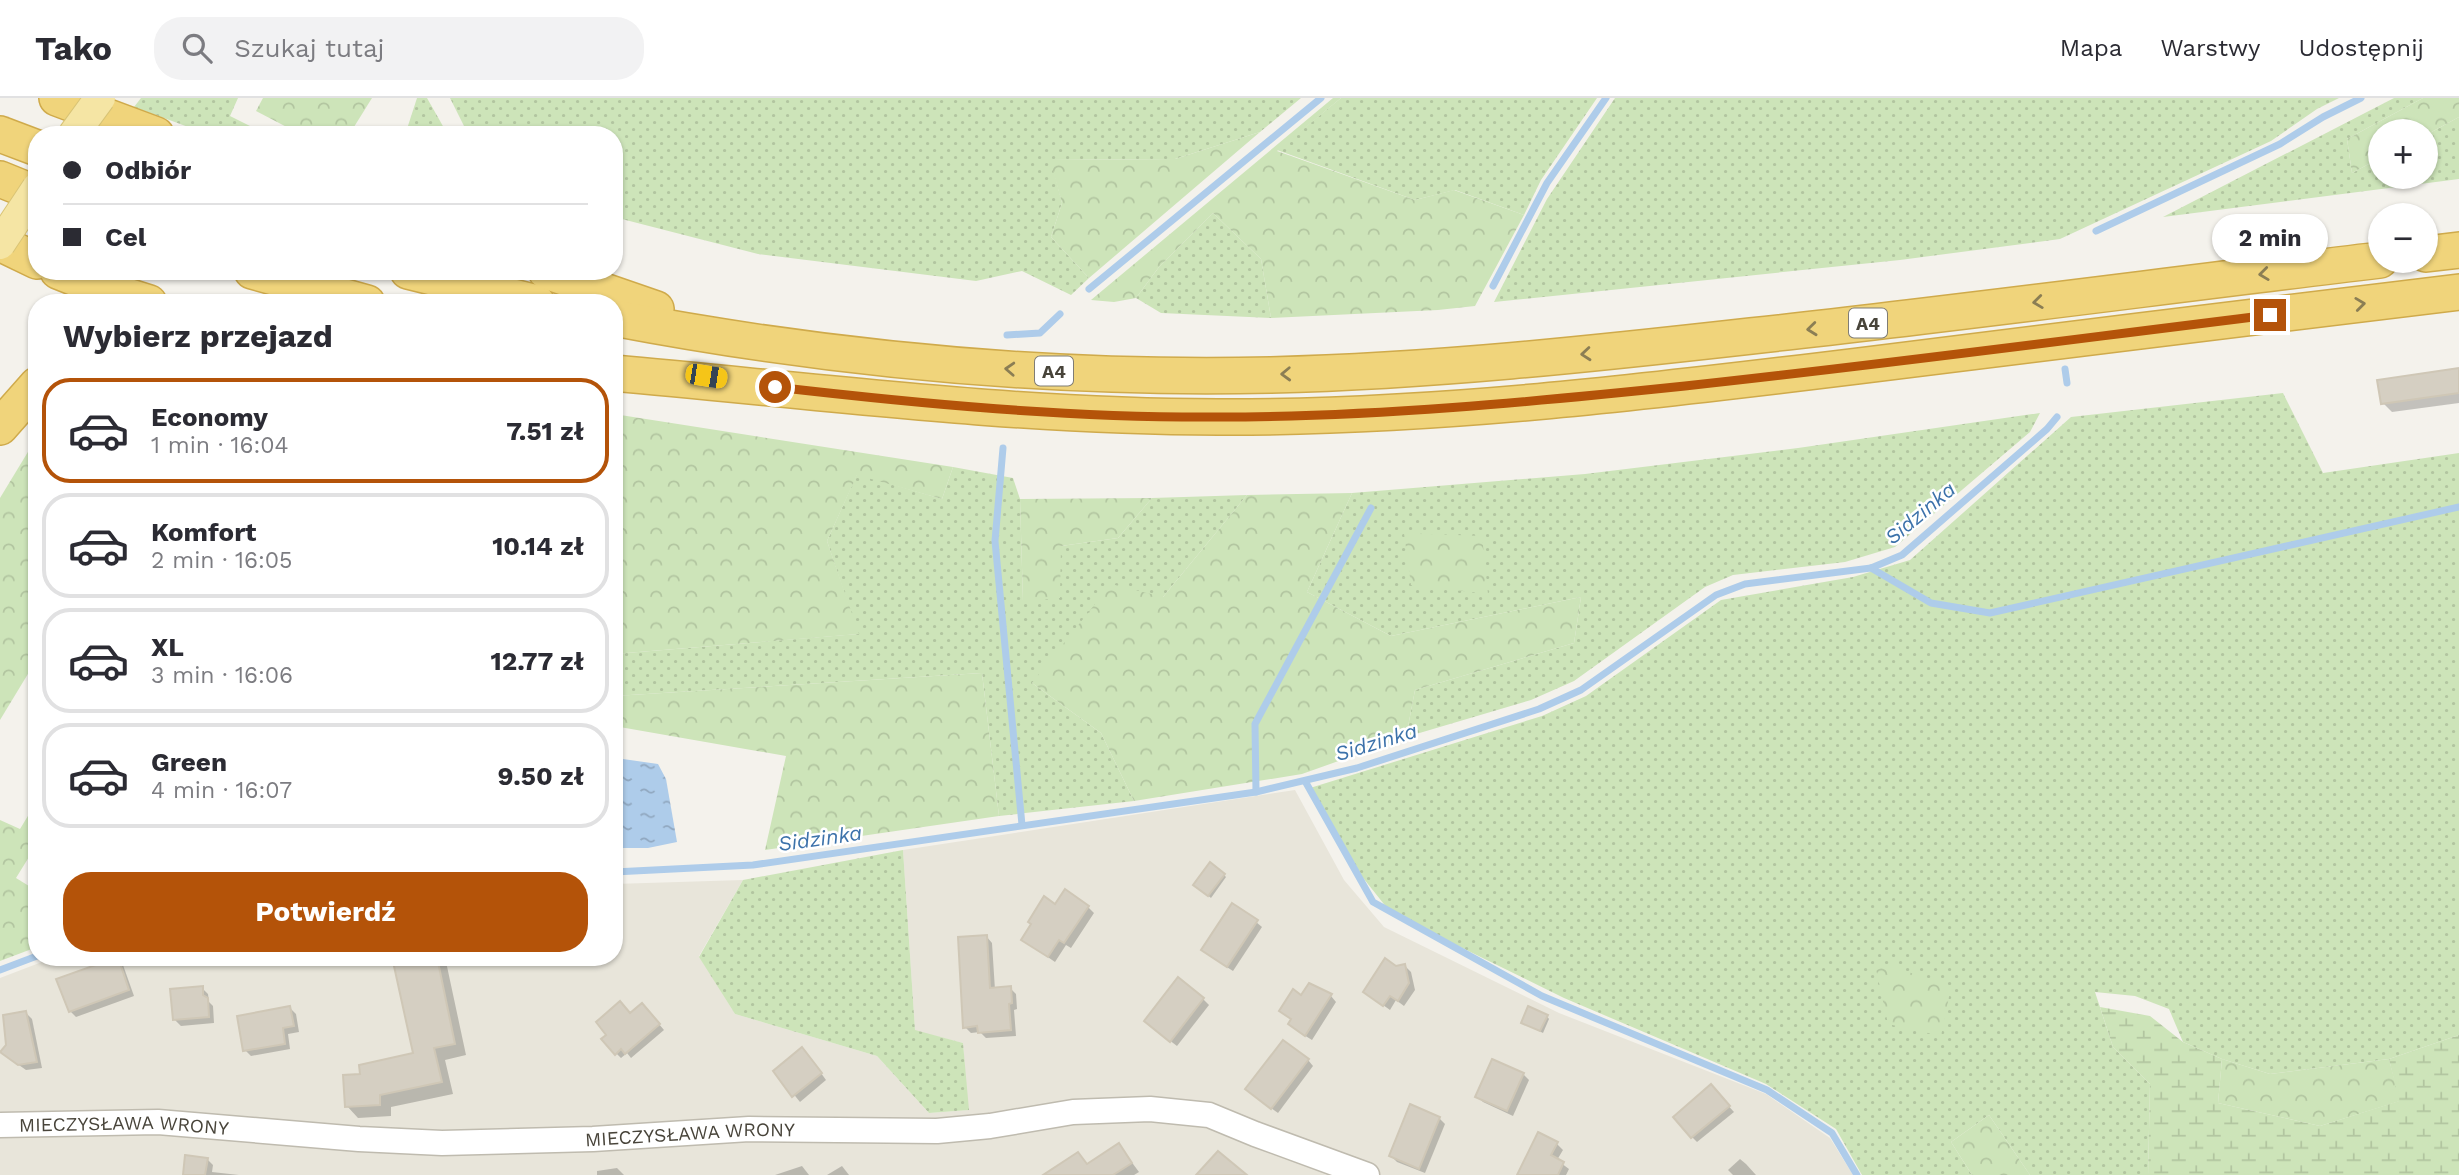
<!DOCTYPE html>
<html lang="pl">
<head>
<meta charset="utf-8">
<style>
  body { margin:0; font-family:"Work Sans",sans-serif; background:#f2f2f3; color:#2b2b33; height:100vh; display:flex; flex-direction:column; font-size:26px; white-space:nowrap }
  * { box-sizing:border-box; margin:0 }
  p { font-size:23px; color:#7c7c81 }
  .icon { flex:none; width:38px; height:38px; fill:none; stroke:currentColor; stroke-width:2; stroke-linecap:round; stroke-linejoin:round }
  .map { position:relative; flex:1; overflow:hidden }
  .panel { position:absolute; left:28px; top:196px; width:595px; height:672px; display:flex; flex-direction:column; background:#fff; border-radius:28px; box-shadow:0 2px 5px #0004 }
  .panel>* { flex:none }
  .hud { position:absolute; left:28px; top:28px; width:595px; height:154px; border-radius:28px; box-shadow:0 2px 5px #0004; display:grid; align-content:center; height:154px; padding:0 35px; background:#fff }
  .fabs { position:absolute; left:2368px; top:21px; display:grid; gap:14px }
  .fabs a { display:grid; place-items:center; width:70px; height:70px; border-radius:50%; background:#fff; box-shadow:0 2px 5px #0004; font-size:35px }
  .end { position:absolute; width:32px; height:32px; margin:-16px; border:9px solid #b45309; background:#fff; box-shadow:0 0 0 4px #fff }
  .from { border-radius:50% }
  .bubble { position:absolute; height:49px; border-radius:24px; background:#fff; box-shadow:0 2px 5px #0004; font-size:23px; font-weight:700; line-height:49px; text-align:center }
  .car { position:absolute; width:21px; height:42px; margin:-21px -10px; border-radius:9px; box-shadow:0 0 5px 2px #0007; background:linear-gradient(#f5c518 24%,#345 0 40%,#f5c518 0 76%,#345 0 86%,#f5c518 0) }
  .hud b { display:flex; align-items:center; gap:24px; height:66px; font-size:26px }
  .hud b+b { border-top:2px solid #e1e1e2 }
  .hud i { width:18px; height:18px; background:#2b2b33 }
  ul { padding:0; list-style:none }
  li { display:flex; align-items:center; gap:21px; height:105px; margin:0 14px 10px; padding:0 21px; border:4px solid #e1e1e2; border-radius:28px }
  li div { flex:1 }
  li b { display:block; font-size:26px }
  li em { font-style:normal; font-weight:700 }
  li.on { border-color:#b45309 }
  li>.icon { width:63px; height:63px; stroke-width:1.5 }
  h2 { padding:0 35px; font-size:32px; line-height:84px }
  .cta { display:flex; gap:14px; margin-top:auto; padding:14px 35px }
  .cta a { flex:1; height:80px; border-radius:28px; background:#b45309; color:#fff; font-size:28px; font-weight:700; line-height:80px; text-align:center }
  header { display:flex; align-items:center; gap:42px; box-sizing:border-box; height:98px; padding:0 35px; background:#fff; border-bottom:2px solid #e1e1e2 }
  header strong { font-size:33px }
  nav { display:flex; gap:38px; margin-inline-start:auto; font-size:24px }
  .search { width:490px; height:63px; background:#f2f2f3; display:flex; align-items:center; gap:18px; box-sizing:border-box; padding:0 24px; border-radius:28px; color:#7c7c81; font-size:26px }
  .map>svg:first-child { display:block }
  .residential { fill:#e8e5da }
  .grass { fill:url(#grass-dots) }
  .forest { fill:url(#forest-crowns) }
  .wetland { fill:url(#wetland-marsh) }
  .water { fill:url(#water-ripples) }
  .shadow { fill:#0003 }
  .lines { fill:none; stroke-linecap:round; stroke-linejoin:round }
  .stream { stroke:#aeccea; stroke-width:7 }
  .building { fill:#d5cfc2; stroke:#cfc7b6; stroke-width:2 }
  .minor-casing { stroke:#bfbbaf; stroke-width:27 }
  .highway-casing { stroke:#cfaa4b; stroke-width:38 }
  .minor { stroke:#fff; stroke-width:24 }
  .highway { stroke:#f0d47b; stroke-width:35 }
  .major-bridge-casing { stroke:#d9c475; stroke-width:32; stroke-linecap:butt }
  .major-bridge { stroke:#f5e5a4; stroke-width:30 }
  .oneway { stroke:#8b7e54 }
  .route { stroke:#b45309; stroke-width:9 }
  .labels { text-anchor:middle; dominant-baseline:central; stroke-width:5; stroke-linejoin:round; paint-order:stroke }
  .shield { fill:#fff; stroke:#7f7c75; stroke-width:2 }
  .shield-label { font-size:18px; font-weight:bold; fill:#48443a }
  .street-label { font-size:19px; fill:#48443a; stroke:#fff }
  .water-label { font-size:21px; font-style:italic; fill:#3c72aa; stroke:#fff }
</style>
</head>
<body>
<header>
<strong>Tako</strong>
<div class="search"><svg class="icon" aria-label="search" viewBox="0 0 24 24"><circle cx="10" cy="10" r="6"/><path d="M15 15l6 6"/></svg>Szukaj tutaj</div>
<nav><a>Mapa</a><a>Warstwy</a><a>Udostępnij</a></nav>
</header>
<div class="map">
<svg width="2459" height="1077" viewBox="0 0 2459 1077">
  <defs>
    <pattern id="grass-dots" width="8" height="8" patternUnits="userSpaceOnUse" patternTransform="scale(1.75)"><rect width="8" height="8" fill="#cde4b9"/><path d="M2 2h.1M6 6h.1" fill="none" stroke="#b2c5a0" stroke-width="1.8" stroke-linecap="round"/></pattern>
    <pattern id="forest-crowns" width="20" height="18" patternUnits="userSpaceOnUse" patternTransform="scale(1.75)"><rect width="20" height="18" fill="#cde4b9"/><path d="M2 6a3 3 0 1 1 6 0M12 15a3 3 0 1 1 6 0" fill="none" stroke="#b2c5a0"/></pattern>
    <pattern id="wetland-marsh" width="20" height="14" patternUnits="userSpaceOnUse" patternTransform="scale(1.75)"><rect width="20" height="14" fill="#cde4b9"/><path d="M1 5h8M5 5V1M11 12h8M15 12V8" fill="none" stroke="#b2c5a0"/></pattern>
    <pattern id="water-ripples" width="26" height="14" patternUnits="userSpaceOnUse" patternTransform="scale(1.75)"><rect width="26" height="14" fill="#aeccea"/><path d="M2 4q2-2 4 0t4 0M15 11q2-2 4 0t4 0" fill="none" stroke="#90a7bf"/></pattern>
  </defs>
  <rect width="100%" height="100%" fill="#f4f2ec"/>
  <polygon class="residential" points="1295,692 1344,782 1384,829 1559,915 1766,996 1830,1040 1853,1077 0,1077 0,880 55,859 614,859 614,786 743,782 699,858 735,916 877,958 929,1015 968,1012 963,945 915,933 903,752"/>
  <g class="grass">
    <polygon points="141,0 238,0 230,18 268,37 210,37 134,9"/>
    <polygon points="417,0 427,0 448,37 405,37"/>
    <polygon points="450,0 1301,0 1260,34 1175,61 1051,62 1062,105 1051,139 1089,180 1071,197 1022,173 976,183 758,156 614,119 614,37 465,37 465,30"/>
    <polygon points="1341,0 1597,0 1541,82 1524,117 1455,92 1415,102 1277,52"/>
    <polygon points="1615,0 2339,0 2317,11 2271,43 2060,141 1900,162 1494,204 1547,101"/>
    <polygon points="2394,0 2423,0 2347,41 2352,75 2380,60 2380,79 2426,79 2426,37 2459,19 2459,81 2163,119"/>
    <polygon points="1213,115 1261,161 1271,220 1161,215 1136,200 1159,169"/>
    <polygon points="2283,295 2323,375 2459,355 2459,937 2389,961 2270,976 2222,961 2183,944 2169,911 2135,898 2095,894 2113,949 2150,986 2148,1077 2030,1077 1989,1017 1951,1044 1972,1077 1862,1077 1836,1031 1766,986 1564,900 1391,815 1360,776 1310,690 1542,618 1586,598 1721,502 1853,479 1910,462 2071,319"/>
    <polygon points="2040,315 2030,334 1895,449 1845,464 1733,477 1705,489 1574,583 1531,602 1406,639 1415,592 1574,545 1581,499 1391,538 1307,494 1352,395 1585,376 1798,350"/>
    <polygon points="953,369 1013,380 1020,401 1023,503 1061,448 1118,440 1152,400 1247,397 1163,499 1032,585 1101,635 1134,703 999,718 982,575 614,598 614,556 858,536 827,443 857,376 942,401"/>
    <polygon points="903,752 915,932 963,945 969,1012 929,1015 877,958 735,916 699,859 743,782"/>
  </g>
  <g class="forest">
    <polygon points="263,0 372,0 349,37 302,37 256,13"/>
    <polygon points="1333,0 1341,0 1277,53 1415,102 1454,92 1524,117 1475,208 1438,212 1271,220 1261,161 1213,115 1159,169 1136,200 1114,204 1091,202"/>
    <polygon points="2423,0 2459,0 2459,19 2426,37 2426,33 2380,33 2380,60 2352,75 2347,41"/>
    <polygon points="1260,34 1089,180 1051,139 1062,105 1050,62 1175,61"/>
    <polygon points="614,316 953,369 942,401 857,377 827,443 859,536 614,556"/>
    <polygon points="37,339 37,561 0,622 0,400"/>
    <polygon points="1352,395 1307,494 1391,538 1581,499 1574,545 1415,592 1406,639 1302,676 1134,703 1101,635 1032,585 1111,486 1163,499 1247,397"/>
    <polygon points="1152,400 1118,440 1061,448 1060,500 1023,504 1020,401"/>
    <polygon points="1404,435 1482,438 1488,496 1411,487"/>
    <polygon points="982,575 999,718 765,752 786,658 614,628 614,598"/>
    <polygon points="37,703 37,746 16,780 37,793 37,849 0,863 0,722 20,731"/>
    <polygon points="1874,862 1951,889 1941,938 1888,926"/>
    <polygon points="2222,961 2270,976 2389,961 2400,1003 2320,1028 2218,1005"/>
    <polygon points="1989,1017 2030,1077 1972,1077 1951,1044"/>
  </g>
  <polygon class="wetland" points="2100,909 2150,918 2183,944 2222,961 2218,1005 2320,1028 2399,1003 2389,961 2459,937 2459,1077 2148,1077 2150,986 2113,949"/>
  <polygon class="water" points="623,661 658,666 666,681 677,744 648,750 614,750 614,662"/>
  <g class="shadow">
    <polygon points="2459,271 2459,305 2392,314 2383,305"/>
    <polygon points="1224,777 1226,779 1211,800 1198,789"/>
    <polygon points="1056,808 1088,809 1094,815 1071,850 1066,847 1055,864 1023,842 1033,827"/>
    <polygon points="1256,824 1262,829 1233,873 1208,857"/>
    <polygon points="986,838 992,845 995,892 1010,890 1016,896 1017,911 1014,912 1016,938 986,940 980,934 971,935 965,929"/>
    <polygon points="394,859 445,859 466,957 445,962 453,996 391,1009 391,1018 358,1020 347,1008 362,978 415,956"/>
    <polygon points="117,861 123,867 134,898 76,919 70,913"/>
    <polygon points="1405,868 1411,874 1415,892 1404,908 1396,902 1390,912 1365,894 1396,869"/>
    <polygon points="202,890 208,896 209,904 213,908 214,925 181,928 175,922"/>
    <polygon points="1331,898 1336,904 1312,942 1296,932 1290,926 1293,922 1281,913 1302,899"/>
    <polygon points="1203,901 1209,907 1177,948 1152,929"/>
    <polygon points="290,910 296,916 299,934 288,936 290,951 251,958 245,952"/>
    <polygon points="647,912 664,932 631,960 627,955 621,960 616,955 630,917"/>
    <polygon points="26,915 32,921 42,970 26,972 9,960"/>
    <polygon points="1547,918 1549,921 1543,935 1523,925"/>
    <polygon points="808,957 826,982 800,1004 775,973"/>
    <polygon points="1308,962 1313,968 1278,1015 1253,997"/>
    <polygon points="1523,976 1529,982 1513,1018 1483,1004 1477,998"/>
    <polygon points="1716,994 1734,1014 1697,1044 1692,1039"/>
    <polygon points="1439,1020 1445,1026 1425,1075 1397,1064 1391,1058"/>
    <polygon points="1557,1046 1563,1052 1557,1062 1569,1071 1566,1077 1518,1077"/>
    <polygon points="1119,1047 1139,1074 1134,1077 1046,1077 1078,1056 1088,1067"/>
    <polygon points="207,1061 213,1067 212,1074 239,1077 184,1077"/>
    <polygon points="1740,1061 1746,1066 1756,1077 1733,1077 1728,1072"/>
    <polygon points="802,1068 809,1077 775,1077"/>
    <polygon points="842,1068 849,1077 827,1077"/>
    <polygon points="617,1070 624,1077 597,1077 597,1073"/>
  </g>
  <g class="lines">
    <g class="stream">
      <polyline points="2096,133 2280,46 2323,19 2361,0"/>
      <polyline points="1493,188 1547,85 1606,0"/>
      <polyline points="1089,191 1321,0"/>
      <polyline points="1007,237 1040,235 1060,216"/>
      <polyline points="2065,271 2067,285"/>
      <polyline points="1003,350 995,443 1022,727"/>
      <polyline points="1871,470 1931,505 1990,515 2459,409"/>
      <polyline points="1305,683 1373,804 1542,898 1767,992 1832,1035 1857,1077"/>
      <polyline points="1256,694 1255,626 1371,410"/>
      <polyline points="614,774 753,767 1256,694 1357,670 1539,611 1581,592 1716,497 1745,486 1871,470 1902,457 2047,331 2057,319"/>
      <polyline points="0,872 37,858"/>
    </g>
  </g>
  <g class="building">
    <polygon points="2459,270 2459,295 2381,306 2377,282"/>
    <polygon points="1210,764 1225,776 1208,798 1193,787"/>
    <polygon points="1065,791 1089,808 1064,845 1059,842 1048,859 1021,842 1031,826 1028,824 1044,798 1055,806"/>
    <polygon points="1232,805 1258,822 1227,869 1201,852"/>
    <polygon points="987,837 990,890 1011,888 1012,905 1009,906 1011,932 978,935 977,928 963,930 958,839"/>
    <polygon points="118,859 129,892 69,914 56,881"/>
    <polygon points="392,859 437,859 455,946 434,950 442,984 380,997 380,1007 345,1009 343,977 360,976 359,967 413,955"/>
    <polygon points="1385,860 1396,868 1405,866 1409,885 1398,903 1390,898 1383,908 1363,894"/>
    <polygon points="1178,879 1204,900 1170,944 1144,923"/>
    <polygon points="1309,885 1332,896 1305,938 1288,926 1291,921 1279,913 1293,891 1301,897"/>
    <polygon points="203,888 203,897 208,900 209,919 173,922 170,891"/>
    <polygon points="620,903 630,915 642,905 660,926 625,956 621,951 615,957 601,941 606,937 596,924"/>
    <polygon points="290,908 294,928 283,930 285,946 243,953 237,918"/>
    <polygon points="1528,908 1548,917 1540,933 1521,925"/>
    <polygon points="26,913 37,964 18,967 0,954 6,947 3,917"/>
    <polygon points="1283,942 1309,961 1271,1011 1245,991"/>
    <polygon points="802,949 822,975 792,999 773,973"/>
    <polygon points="1492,961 1524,975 1507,1013 1475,999"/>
    <polygon points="1711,986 1730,1008 1691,1040 1673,1019"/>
    <polygon points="1410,1006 1440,1019 1419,1071 1389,1058"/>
    <polygon points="1538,1034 1558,1044 1551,1057 1564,1064 1558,1077 1517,1077"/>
    <polygon points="1119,1045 1132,1065 1113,1077 1043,1077 1078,1054 1087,1066"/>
    <polygon points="1218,1053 1247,1077 1196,1077"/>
    <polygon points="185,1057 208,1060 205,1077 183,1077"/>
  </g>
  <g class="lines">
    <g class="minor-casing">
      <g id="minor">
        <path id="s1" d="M0,1027l158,-3 201,17 83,4 151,-4 156,-10 188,2 53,-5 83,-14 77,-3 59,6 46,19 112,41"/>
      </g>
    </g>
    <g class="highway-casing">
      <g id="highway">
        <polyline points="57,0 156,37"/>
        <polyline points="0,36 37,50"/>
        <polyline points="0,81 37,96"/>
        <polyline points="0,145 37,163"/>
        <polyline points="2426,156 2459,152"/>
        <polyline points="58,173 98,189 149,205"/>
        <polyline points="252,173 367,205"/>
        <polyline points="408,173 537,205"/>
        <polyline points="546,173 656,211"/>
        <path d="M614,220c216,41 437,62 657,57 161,-4 320,-21 480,-39 210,-23 419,-51 629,-76"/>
        <path d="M614,275c201,18 402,44 604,44 214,1 428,-25 640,-51 200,-25 401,-50 601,-74"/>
        <polyline points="0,329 37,287"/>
      </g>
    </g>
    <use href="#minor" class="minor"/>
    <use href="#highway" class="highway"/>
    <g class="major-bridge-casing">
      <g id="major-bridge">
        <polyline points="73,37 100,0"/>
        <polyline points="0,146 37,90"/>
      </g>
    </g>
    <use href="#major-bridge" class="major-bridge"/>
  </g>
  <defs><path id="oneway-chevron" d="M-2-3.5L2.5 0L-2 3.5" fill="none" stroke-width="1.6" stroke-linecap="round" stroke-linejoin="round" transform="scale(1.75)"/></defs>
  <g class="oneway">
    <use href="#oneway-chevron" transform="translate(2264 176) rotate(173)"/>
    <use href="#oneway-chevron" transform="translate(2038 204) rotate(173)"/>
    <use href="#oneway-chevron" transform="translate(2360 206) rotate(-7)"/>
    <use href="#oneway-chevron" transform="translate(1812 231) rotate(174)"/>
    <use href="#oneway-chevron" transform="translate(1586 256) rotate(175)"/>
    <use href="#oneway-chevron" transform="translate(1010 271) rotate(-177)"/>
    <use href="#oneway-chevron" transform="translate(1286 276) rotate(178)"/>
  </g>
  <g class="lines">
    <path class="route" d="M775,289c147,17 295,31 444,30 156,0 312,-15 466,-31 195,-21 390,-47 585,-71"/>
  </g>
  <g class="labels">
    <g class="shield">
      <rect x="1849" y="210.5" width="38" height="29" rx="5"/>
      <rect x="1035" y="258.5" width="38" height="29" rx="5"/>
    </g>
    <g class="shield-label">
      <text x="1868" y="225">A4</text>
      <text x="1054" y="273">A4</text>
    </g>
    <g class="street-label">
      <text stroke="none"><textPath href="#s1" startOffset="124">MIECZYSŁAWA WRONY</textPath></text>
      <text stroke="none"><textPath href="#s1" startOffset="691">MIECZYSŁAWA WRONY</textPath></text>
    </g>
    <g class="water-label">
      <text transform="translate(1920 415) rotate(-40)">Sidzinka</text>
      <text transform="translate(1376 644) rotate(-17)">Sidzinka</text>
      <text transform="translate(820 740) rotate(-8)">Sidzinka</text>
    </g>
  </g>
</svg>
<div class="fabs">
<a>+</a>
<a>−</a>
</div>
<i class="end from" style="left:775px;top:289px"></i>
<i class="end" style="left:2270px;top:217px"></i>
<div class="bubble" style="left:2212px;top:116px;width:116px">2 min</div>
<i class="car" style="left:706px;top:278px;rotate:99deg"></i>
<div class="hud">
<b><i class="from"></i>Odbiór</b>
<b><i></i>Cel</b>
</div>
<section class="panel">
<h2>Wybierz przejazd</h2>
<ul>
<li class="on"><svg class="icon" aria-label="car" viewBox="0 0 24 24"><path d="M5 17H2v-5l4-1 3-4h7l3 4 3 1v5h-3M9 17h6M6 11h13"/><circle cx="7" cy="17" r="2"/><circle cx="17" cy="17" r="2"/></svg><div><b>Economy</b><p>1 min · 16:04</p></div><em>7.51 zł</em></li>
<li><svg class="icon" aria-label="car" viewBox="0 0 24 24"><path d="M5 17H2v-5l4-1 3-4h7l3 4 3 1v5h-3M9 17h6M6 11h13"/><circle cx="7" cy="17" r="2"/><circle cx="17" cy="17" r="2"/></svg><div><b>Komfort</b><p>2 min · 16:05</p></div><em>10.14 zł</em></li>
<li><svg class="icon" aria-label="car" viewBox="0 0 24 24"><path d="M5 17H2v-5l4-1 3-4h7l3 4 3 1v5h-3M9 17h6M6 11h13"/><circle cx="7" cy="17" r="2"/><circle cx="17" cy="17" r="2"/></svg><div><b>XL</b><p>3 min · 16:06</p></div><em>12.77 zł</em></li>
<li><svg class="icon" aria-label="car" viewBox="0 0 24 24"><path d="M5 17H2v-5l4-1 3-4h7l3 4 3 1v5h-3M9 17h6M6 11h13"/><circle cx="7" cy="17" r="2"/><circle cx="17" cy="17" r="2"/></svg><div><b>Green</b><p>4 min · 16:07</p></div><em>9.50 zł</em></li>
</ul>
<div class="cta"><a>Potwierdź</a></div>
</section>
</div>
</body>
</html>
